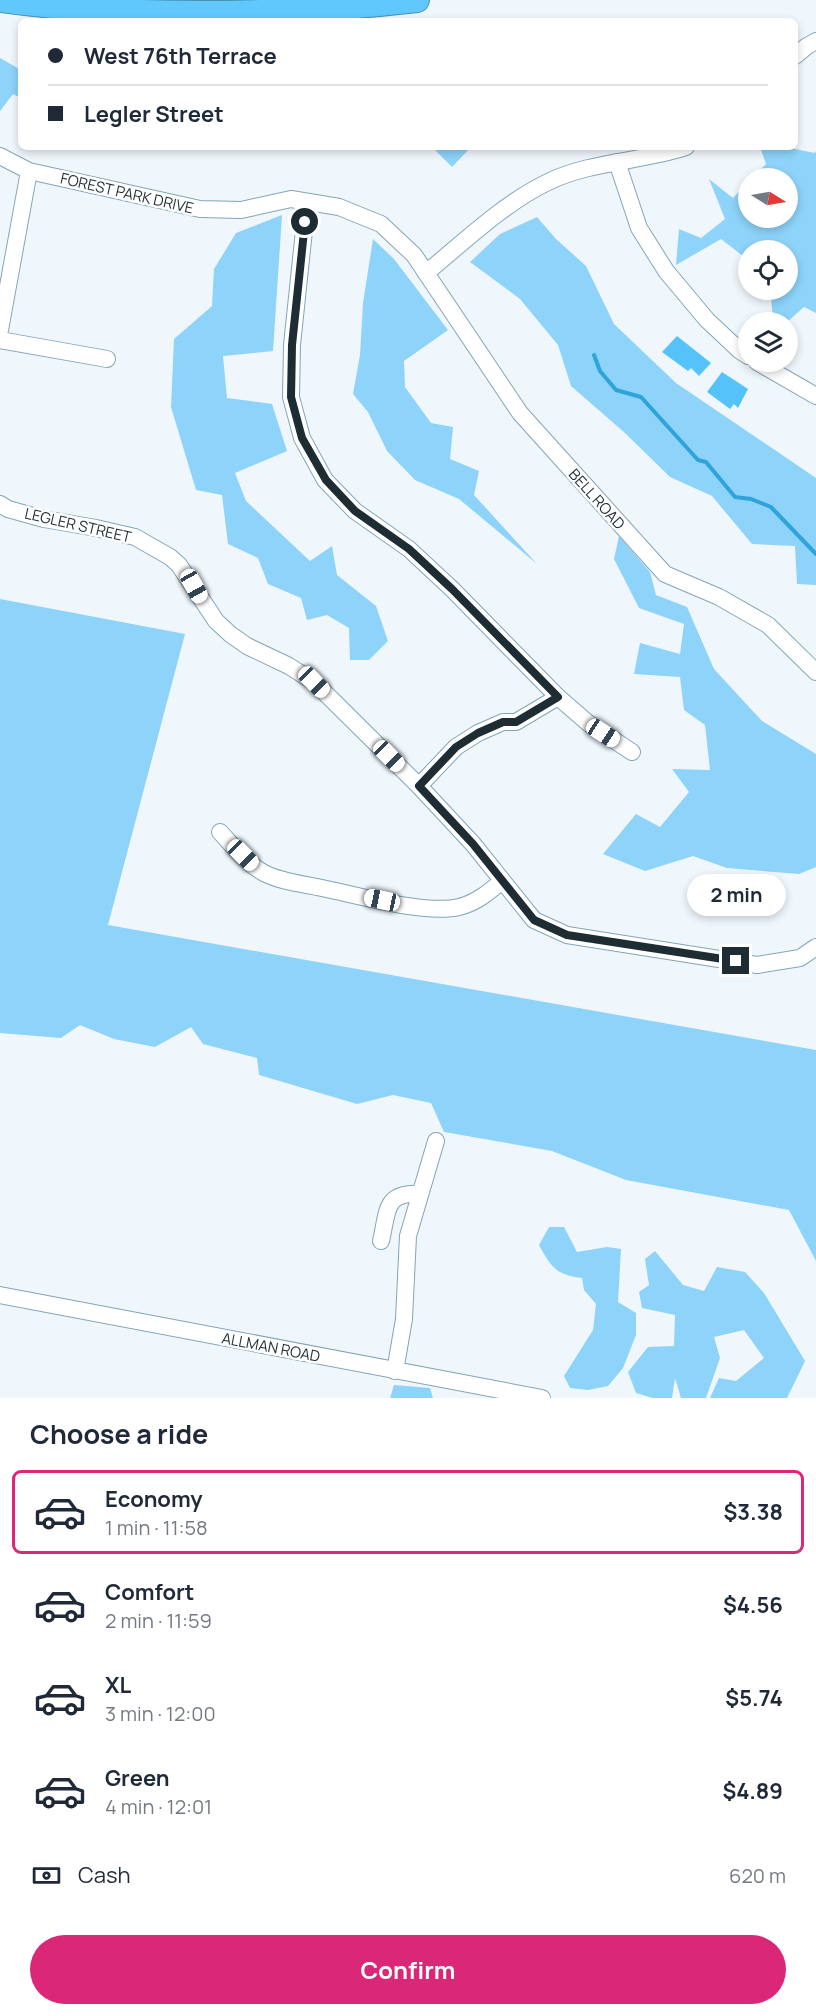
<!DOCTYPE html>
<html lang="en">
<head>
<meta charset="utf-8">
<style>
  body { margin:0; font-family:Manrope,sans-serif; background:#f6f6f7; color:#1f2937; height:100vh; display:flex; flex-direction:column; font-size:22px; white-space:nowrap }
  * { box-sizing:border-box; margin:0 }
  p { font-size:20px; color:#747a83 }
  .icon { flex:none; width:33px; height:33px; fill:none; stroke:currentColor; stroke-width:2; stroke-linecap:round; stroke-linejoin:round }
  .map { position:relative; height:1398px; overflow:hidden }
  .side { display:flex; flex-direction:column; background:#fff; flex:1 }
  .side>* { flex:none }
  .guide { position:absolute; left:18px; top:18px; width:780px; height:132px; border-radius:9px; box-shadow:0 3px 9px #0003; display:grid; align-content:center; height:132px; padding:0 30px; background:#fff }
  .needle { width:39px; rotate:101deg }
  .tools { position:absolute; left:738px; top:168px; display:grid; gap:12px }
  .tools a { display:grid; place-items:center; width:60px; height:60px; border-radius:50%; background:#fff; box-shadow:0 3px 9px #0003; font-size:30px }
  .end { position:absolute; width:27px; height:27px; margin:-14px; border:8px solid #1e2c33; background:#fff; box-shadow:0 0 0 3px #fff }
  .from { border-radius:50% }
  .bubble { position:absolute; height:42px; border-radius:21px; background:#fff; box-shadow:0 3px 9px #0003; font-size:20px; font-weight:700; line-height:42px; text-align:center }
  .car { position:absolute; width:18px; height:36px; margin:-18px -9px; border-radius:8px; box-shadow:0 0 4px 2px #0007; background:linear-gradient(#fff 24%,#345 0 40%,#fff 0 76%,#345 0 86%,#fff 0) }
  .guide b { display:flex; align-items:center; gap:21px; height:57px; font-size:22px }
  .guide b+b { border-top:2px solid #e0e1e3 }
  .guide i { width:15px; height:15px; background:#1f2937 }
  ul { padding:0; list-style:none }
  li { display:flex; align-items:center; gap:18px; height:84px; margin:0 12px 9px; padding:0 18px; border:3px solid transparent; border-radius:9px }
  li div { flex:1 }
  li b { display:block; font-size:22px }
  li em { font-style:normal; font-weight:700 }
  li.on { border-color:#db2777 }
  li>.icon { width:54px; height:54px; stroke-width:1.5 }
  h2 { padding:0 30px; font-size:27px; line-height:72px }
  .pay { display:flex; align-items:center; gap:15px; height:66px; padding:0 30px; font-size:22px }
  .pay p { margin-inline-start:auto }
  .action { display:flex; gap:12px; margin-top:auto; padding:12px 30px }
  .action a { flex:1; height:69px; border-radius:36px; background:#db2777; color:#fff; font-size:24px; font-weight:700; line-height:69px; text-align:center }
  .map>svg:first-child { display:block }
  .green { fill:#8dd3fa }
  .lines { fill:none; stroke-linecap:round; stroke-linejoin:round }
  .stream { stroke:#2fa4da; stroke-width:4 }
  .building { fill:#55c3fa }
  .minor-casing { stroke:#83a5b9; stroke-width:18 }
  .highway-casing { stroke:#4991b6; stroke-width:26 }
  .minor { stroke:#fff; stroke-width:16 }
  .highway { stroke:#60c8fc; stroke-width:24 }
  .route { stroke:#1e2c33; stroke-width:8 }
  .labels { text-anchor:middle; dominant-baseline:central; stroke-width:5; stroke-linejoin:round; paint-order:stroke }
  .street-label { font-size:15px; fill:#1e2c33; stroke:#fff }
</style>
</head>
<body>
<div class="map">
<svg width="816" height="1398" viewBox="0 0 816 1398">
  <rect width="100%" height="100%" fill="#f0f7fc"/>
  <g class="green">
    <polygon points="0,58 21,70 21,98 13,94 0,111"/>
    <polygon points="432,147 471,147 452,167"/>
    <polygon points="760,147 785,147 815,153 816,150 816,313 804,307 787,322 773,322 771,296 758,290 788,290 788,250 748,250 748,260 721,239 676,265 679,229 701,238 725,219 709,179 733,198 748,182 748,218 788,218 788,178 752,178 766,164"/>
    <polygon points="282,215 273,351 223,356 227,398 272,404 287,451 235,473 246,501 310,561 332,546 337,575 376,606 388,641 369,660 350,660 349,628 327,615 307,620 301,598 268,584 258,558 228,544 222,495 196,490 171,407 174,339 212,306 214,269 236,233"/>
    <polygon points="537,217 556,239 586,266 614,324 676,383 816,478 816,585 797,584 795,546 752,544 712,496 670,477 625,433 571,386 558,345 520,299 470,262 500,234"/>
    <polygon points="373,239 394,259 448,330 404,361 405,387 431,423 453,427 450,459 479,471 474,495 537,564 459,499 415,480 387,451 368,412 353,394 360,355 363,303"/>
    <polygon points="619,536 650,572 656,595 687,607 714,669 762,721 816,754 816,867 799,874 727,868 693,856 645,871 603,854 636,814 660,827 689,792 672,769 710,770 705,725 684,710 680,677 634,674 640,643 680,654 684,624 639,608 614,559"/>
    <polygon points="0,599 185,634 108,925 816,1050 816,1261 789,1210 626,1180 552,1151 444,1132 431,1103 393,1095 357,1104 259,1075 257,1058 203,1044 191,1027 155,1047 114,1039 80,1025 61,1038 0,1033"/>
    <path d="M549,1227h15l13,25 30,-5 14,2 -3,53 18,11v22l-13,33 -15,18 -20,4 -18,-2 -6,-12 29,-46 3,-26 -12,-14 -2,-12c-26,-3 -31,-11 -43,-33z"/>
    <polygon points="655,1251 683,1285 704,1291 717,1267 745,1272 764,1293 805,1361 787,1398 710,1398 719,1378 736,1381 764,1358 744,1330 714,1337 720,1358 706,1398 681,1398 675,1378 672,1398 653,1398 636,1393 628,1372 648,1347 674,1346 675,1315 642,1308 639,1292 649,1285 645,1259"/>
    <polygon points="394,1385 430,1388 433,1398 390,1398"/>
  </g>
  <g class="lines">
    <polyline class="stream" points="594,355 600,371 616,390 641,397 698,460 706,462 735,497 751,499 771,507 816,554"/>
  </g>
  <g class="building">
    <polygon points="677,336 711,363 699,376 691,368 688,371 662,352"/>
    <polygon points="722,372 748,389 738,408 734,404 730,409 707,392"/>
  </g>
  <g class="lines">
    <g class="minor-casing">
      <g id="minor">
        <polyline points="795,56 807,46 816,41"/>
        <polyline points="0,156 29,171 200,209 241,210 291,199 339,207 381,224 414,255 520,413 665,574 719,597 768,625 816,672"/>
        <polyline points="617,162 639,228 666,271 707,320 739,350 748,356"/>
        <polyline points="307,202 292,345 291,397 302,438 325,480 355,511 409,549 452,589 558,697 588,723 632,752"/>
        <path d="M426,273c38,-31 78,-70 122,-91 43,-21 93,-20 138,-35"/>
        <polyline points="0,330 29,171"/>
        <polyline points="0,340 107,359"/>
        <polyline points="757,362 816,396"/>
        <polyline points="0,504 8,509 44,519 96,528 135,537 170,557 179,565 216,621 230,634 247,646 289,666 314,682 419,786 473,844 534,920 567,935 757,965 800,958 816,947"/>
        <polyline points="419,786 456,747 478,733 503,722 516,722 558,697"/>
        <path d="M220,832c13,14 27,32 44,41 17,9 40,11 58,15 35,7 103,27 137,19 17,-4 30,-15 43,-26"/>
        <path d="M381,1241c7,-30 3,-49 39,-47"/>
        <polyline points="0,1295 542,1398"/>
        <polyline points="395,1371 404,1319 408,1236 436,1141"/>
      </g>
    </g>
    <g class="highway-casing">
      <path id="highway" d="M0,0c139,19 279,16 417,0"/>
    </g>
    <use href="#minor" class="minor"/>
    <use href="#highway" class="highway"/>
  </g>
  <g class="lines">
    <polyline class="route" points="305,222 292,345 291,397 302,438 326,480 355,511 409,549 452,589 558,697 516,722 503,722 478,733 456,747 419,786 473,844 534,920 567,935 736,961"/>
  </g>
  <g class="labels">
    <g class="street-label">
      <text transform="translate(127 193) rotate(13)">FOREST PARK DRIVE</text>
      <text transform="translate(597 499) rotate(48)">BELL ROAD</text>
      <text transform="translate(78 525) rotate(13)">LEGLER STREET</text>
      <text transform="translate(271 1347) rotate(11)">ALLMAN ROAD</text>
    </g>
  </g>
</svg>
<div class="tools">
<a><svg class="needle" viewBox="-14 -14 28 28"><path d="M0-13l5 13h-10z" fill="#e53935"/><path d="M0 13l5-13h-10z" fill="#747a83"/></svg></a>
<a><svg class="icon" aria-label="locate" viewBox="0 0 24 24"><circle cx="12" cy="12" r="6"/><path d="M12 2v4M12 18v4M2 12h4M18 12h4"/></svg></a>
<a><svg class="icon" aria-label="layers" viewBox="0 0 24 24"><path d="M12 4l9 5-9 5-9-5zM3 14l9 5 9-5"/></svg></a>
</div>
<i class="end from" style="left:305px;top:222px"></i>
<i class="end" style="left:736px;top:961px"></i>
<div class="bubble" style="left:687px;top:874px;width:99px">2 min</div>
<i class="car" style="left:194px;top:586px;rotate:151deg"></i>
<i class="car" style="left:314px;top:682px;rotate:135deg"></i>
<i class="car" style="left:603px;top:733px;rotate:123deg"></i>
<i class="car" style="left:389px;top:756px;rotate:135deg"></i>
<i class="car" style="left:243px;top:855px;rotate:135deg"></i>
<i class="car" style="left:382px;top:900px;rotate:282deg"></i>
<div class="guide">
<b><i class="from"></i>West 76th Terrace</b>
<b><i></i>Legler Street</b>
</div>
</div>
<section class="side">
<h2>Choose a ride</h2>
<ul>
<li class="on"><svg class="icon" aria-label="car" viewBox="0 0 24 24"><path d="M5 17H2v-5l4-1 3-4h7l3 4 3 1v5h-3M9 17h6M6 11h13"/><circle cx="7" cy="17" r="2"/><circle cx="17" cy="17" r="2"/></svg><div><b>Economy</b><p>1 min · 11:58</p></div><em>$3.38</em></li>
<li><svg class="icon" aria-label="car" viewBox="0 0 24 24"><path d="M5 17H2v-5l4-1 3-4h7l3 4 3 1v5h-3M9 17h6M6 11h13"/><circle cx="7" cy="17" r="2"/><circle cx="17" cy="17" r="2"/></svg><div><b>Comfort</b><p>2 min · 11:59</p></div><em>$4.56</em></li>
<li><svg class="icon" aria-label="car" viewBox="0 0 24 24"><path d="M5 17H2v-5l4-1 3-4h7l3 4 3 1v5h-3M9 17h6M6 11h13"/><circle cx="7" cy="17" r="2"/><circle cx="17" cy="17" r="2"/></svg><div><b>XL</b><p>3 min · 12:00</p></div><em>$5.74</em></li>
<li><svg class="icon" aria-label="car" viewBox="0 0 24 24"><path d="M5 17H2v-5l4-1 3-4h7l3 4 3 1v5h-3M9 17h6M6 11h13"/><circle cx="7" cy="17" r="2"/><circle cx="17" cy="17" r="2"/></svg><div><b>Green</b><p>4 min · 12:01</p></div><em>$4.89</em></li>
</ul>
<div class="pay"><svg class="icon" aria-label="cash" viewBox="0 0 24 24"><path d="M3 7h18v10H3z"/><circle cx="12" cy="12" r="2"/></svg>Cash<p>620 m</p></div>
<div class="action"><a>Confirm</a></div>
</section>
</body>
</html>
